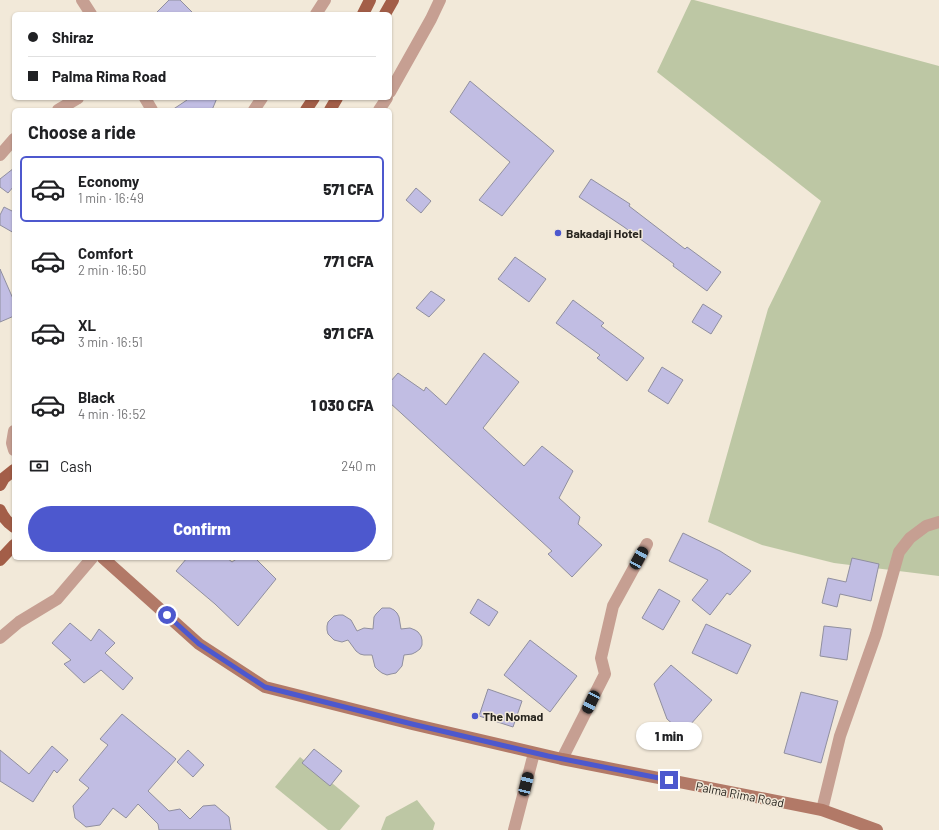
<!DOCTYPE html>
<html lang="en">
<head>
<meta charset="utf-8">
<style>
  body { margin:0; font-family:Barlow,sans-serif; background:#f2f2f2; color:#202124; height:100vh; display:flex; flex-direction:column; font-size:15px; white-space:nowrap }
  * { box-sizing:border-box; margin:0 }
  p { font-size:13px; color:#757577 }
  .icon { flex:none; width:22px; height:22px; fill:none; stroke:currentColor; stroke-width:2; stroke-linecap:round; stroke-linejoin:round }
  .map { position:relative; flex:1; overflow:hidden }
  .panel { position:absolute; left:12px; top:108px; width:380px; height:452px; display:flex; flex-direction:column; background:#fff; border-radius:6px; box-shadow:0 1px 3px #0004 }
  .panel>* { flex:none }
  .top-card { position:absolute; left:12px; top:12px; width:380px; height:88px; border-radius:6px; box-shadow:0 1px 3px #0004; display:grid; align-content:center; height:88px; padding:0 16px; background:#fff }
  .end { position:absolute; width:18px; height:18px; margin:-9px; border:5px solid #4d58ce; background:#fff; box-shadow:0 0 0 2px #fff }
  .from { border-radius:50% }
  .bubble { position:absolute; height:28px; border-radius:14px; background:#fff; box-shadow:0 1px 3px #0004; font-size:13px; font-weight:800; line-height:28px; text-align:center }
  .car { position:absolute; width:12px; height:24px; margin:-12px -6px; border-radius:5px; box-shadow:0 0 3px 1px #0007; background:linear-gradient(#222 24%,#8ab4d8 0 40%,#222 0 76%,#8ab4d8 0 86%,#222 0) }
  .top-card b { display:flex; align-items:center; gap:14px; height:38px; font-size:15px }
  .top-card b+b { border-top:1px solid #e0e0e0 }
  .top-card i { width:10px; height:10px; background:#202124 }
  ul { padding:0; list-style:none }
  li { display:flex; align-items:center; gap:12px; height:66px; margin:0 8px 6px; padding:0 8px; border:2px solid transparent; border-radius:6px }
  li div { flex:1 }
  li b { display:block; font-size:15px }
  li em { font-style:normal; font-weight:800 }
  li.selected { border-color:#4d58ce }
  li>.icon { width:36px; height:36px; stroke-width:1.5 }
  h2 { padding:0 16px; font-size:18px; line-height:48px }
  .pay { display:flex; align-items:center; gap:10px; height:44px; padding:0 16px; font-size:15px }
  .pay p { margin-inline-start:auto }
  .cta { display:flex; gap:8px; margin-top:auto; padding:8px 16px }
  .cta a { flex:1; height:46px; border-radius:24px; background:#4d58ce; color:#fff; font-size:16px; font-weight:800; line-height:46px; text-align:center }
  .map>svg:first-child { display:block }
  .green { fill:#bdc7a4 }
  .building { fill:#c1bde3; stroke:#908f9f }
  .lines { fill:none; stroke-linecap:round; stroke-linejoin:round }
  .street { stroke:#c69f92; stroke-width:12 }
  .secondary { stroke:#b27967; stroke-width:12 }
  .primary { stroke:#a35e48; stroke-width:12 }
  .route { stroke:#4d58ce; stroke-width:5 }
  .poi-dot { fill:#4d58ce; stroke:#f2e9d9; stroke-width:1.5 }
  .labels { text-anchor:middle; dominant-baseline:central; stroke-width:3; stroke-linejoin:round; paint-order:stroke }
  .poi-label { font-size:12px; font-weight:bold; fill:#28251f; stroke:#f2e9d9; text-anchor:start }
  .street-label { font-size:12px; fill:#28251f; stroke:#f2e9d9 }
</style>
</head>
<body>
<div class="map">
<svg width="939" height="830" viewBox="0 0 939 830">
  <rect width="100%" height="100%" fill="#f2e9d9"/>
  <g class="green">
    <polygon points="691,0 694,0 939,66 939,576 834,563 762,545 708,522 768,309 821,201 657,72"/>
    <polygon points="300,757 360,806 340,830 328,830 275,787"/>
    <polygon points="417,800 435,823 433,830 381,830 386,817"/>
  </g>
  <g class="building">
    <polygon points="169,0 180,0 194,14 155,14"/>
    <polygon points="470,81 554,151 502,216 479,200 510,162 450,112"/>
    <polygon points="188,98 217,98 212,110 172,110 187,100"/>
    <polygon points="14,168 14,186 8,193 0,187 0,179"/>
    <polygon points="591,179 630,204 629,206 685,249 687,247 721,272 707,291 673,266 674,264 624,227 579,197"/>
    <polygon points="416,188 431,201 421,213 406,200"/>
    <polygon points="4,207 14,212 14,233 0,225 0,215"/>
    <polygon points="515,257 546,279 529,302 498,279"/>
    <polygon points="0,269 14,301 14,316 0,322"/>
    <polygon points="431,291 445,300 429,317 416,308"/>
    <polygon points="573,300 604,323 601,326 644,358 627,381 597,358 600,355 556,323"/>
    <polygon points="703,304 722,316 711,334 692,322"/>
    <polygon points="484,353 519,382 483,428 524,466 542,446 573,471 559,498 580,517 578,524 602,545 572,577 548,554 552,551 390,403 390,382 398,373 424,391 426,387 446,405"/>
    <polygon points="662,367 683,380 668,404 648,391"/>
    <polygon points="683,533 720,551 751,571 730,595 727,593 710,615 692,600 708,580 669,561"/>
    <polygon points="187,558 227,558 232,562 238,558 255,558 276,579 238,626 215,604 176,571"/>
    <polygon points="852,558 879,564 871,601 840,594 837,607 822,603 828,578 846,582"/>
    <polygon points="659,589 680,601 663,630 642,618"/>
    <polygon points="478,599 498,612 489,626 470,613"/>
    <polygon points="382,608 390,608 394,610 397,613 399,617 401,629 410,628 415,630 418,632 421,636 422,640 422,645 420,649 416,652 412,654 404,655 402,666 396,673 391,674 387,675 382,673 378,670 375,667 372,655 364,655 360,654 356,651 348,640 342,642 334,640 328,634 327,630 327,626 328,622 334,616 339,615 343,615 351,620 357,631 364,628 373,629 374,617 376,614"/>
    <polygon points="70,623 91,641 99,629 115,643 105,653 133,678 123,690 101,670 84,683 64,664 71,660 52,643"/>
    <polygon points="706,624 751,645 737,674 692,653"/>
    <polygon points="824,626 851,629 847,660 820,656"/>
    <polygon points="530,640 577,676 550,712 504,675"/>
    <polygon points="671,665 712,700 683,733 667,719 654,684"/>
    <polygon points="488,689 522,701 513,727 479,716"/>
    <polygon points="801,692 838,701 821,763 784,753"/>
    <polygon points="122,714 176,759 148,791 169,811 180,809 190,819 203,806 215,805 229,817 231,830 159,830 158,824 138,804 126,818 113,808 100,825 86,827 75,818 73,806 89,788 79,780 108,745 100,739"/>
    <polygon points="52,746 68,760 57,773 54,770 33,802 0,781 0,750 29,774"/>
    <polygon points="314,749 342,771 330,786 302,763"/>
    <polygon points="188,750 204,765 193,777 177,762"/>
  </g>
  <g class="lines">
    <g class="street">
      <polyline points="82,0 91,14"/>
      <polyline points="316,14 325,0"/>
      <polyline points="390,92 431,19 440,0"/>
      <polyline points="145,98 152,110"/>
      <polyline points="58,110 78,98"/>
      <polyline points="254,110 262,98"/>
      <polyline points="379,110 387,98"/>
      <polyline points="0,155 14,139"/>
      <polyline points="14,431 12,443 14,450"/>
      <polyline points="0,638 19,622 57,599 92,558"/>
      <polyline points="562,759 605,674 601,658 613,606 647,544"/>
      <polyline points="822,810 840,736 876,634 899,552 910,538 926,526 939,522"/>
      <polyline points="514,830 534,753"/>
    </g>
    <polyline class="secondary" points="103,558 199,644 265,687 412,724 562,759 822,810 877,830"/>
    <g class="primary">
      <polyline points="363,14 370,0"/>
      <polyline points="385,14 393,0"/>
      <polyline points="306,110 314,98"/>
      <polyline points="330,110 337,98"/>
      <polyline points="0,485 4,478 14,470"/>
      <path d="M0,510c3,7 8,13 14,17"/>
      <polyline points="0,560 14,545"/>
    </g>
  </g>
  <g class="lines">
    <polyline class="route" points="167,615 199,644 265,687 412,724 548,756 669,780"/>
  </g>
  <g class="poi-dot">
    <circle cx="558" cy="233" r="4"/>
    <circle cx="475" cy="716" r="4"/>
  </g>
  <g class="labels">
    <g class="poi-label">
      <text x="566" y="233">Bakadaji Hotel</text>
      <text x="483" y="716">The Nomad</text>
    </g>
    <g class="street-label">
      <text transform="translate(740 794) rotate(11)">Palma Rima Road</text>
    </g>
  </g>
</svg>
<i class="end from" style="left:167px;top:615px"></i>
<i class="end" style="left:669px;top:780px"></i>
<div class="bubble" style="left:636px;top:722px;width:66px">1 min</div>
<i class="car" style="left:639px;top:558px;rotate:29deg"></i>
<i class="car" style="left:591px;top:702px;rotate:206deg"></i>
<i class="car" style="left:526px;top:784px;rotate:14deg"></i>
<div class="top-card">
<b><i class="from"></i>Shiraz</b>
<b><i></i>Palma Rima Road</b>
</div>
<section class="panel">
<h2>Choose a ride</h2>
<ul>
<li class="selected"><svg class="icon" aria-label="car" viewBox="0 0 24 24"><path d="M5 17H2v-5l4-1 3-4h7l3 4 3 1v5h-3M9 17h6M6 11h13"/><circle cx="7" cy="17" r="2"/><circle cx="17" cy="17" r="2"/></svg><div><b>Economy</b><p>1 min · 16:49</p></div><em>571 CFA</em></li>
<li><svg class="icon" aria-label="car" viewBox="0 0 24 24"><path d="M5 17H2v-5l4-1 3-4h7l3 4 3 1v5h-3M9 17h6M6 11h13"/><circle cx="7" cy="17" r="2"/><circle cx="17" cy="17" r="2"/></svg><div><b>Comfort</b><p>2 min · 16:50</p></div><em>771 CFA</em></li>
<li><svg class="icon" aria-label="car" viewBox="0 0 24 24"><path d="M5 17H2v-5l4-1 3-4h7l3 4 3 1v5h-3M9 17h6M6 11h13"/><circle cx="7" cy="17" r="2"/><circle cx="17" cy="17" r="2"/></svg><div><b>XL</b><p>3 min · 16:51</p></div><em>971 CFA</em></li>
<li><svg class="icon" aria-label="car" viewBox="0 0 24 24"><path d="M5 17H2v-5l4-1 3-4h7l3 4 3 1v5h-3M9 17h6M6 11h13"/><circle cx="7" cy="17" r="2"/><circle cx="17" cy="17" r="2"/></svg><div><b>Black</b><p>4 min · 16:52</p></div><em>1 030 CFA</em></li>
</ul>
<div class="pay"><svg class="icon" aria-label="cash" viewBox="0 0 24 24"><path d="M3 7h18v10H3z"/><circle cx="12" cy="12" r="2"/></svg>Cash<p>240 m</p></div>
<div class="cta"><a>Confirm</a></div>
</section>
</div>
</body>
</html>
